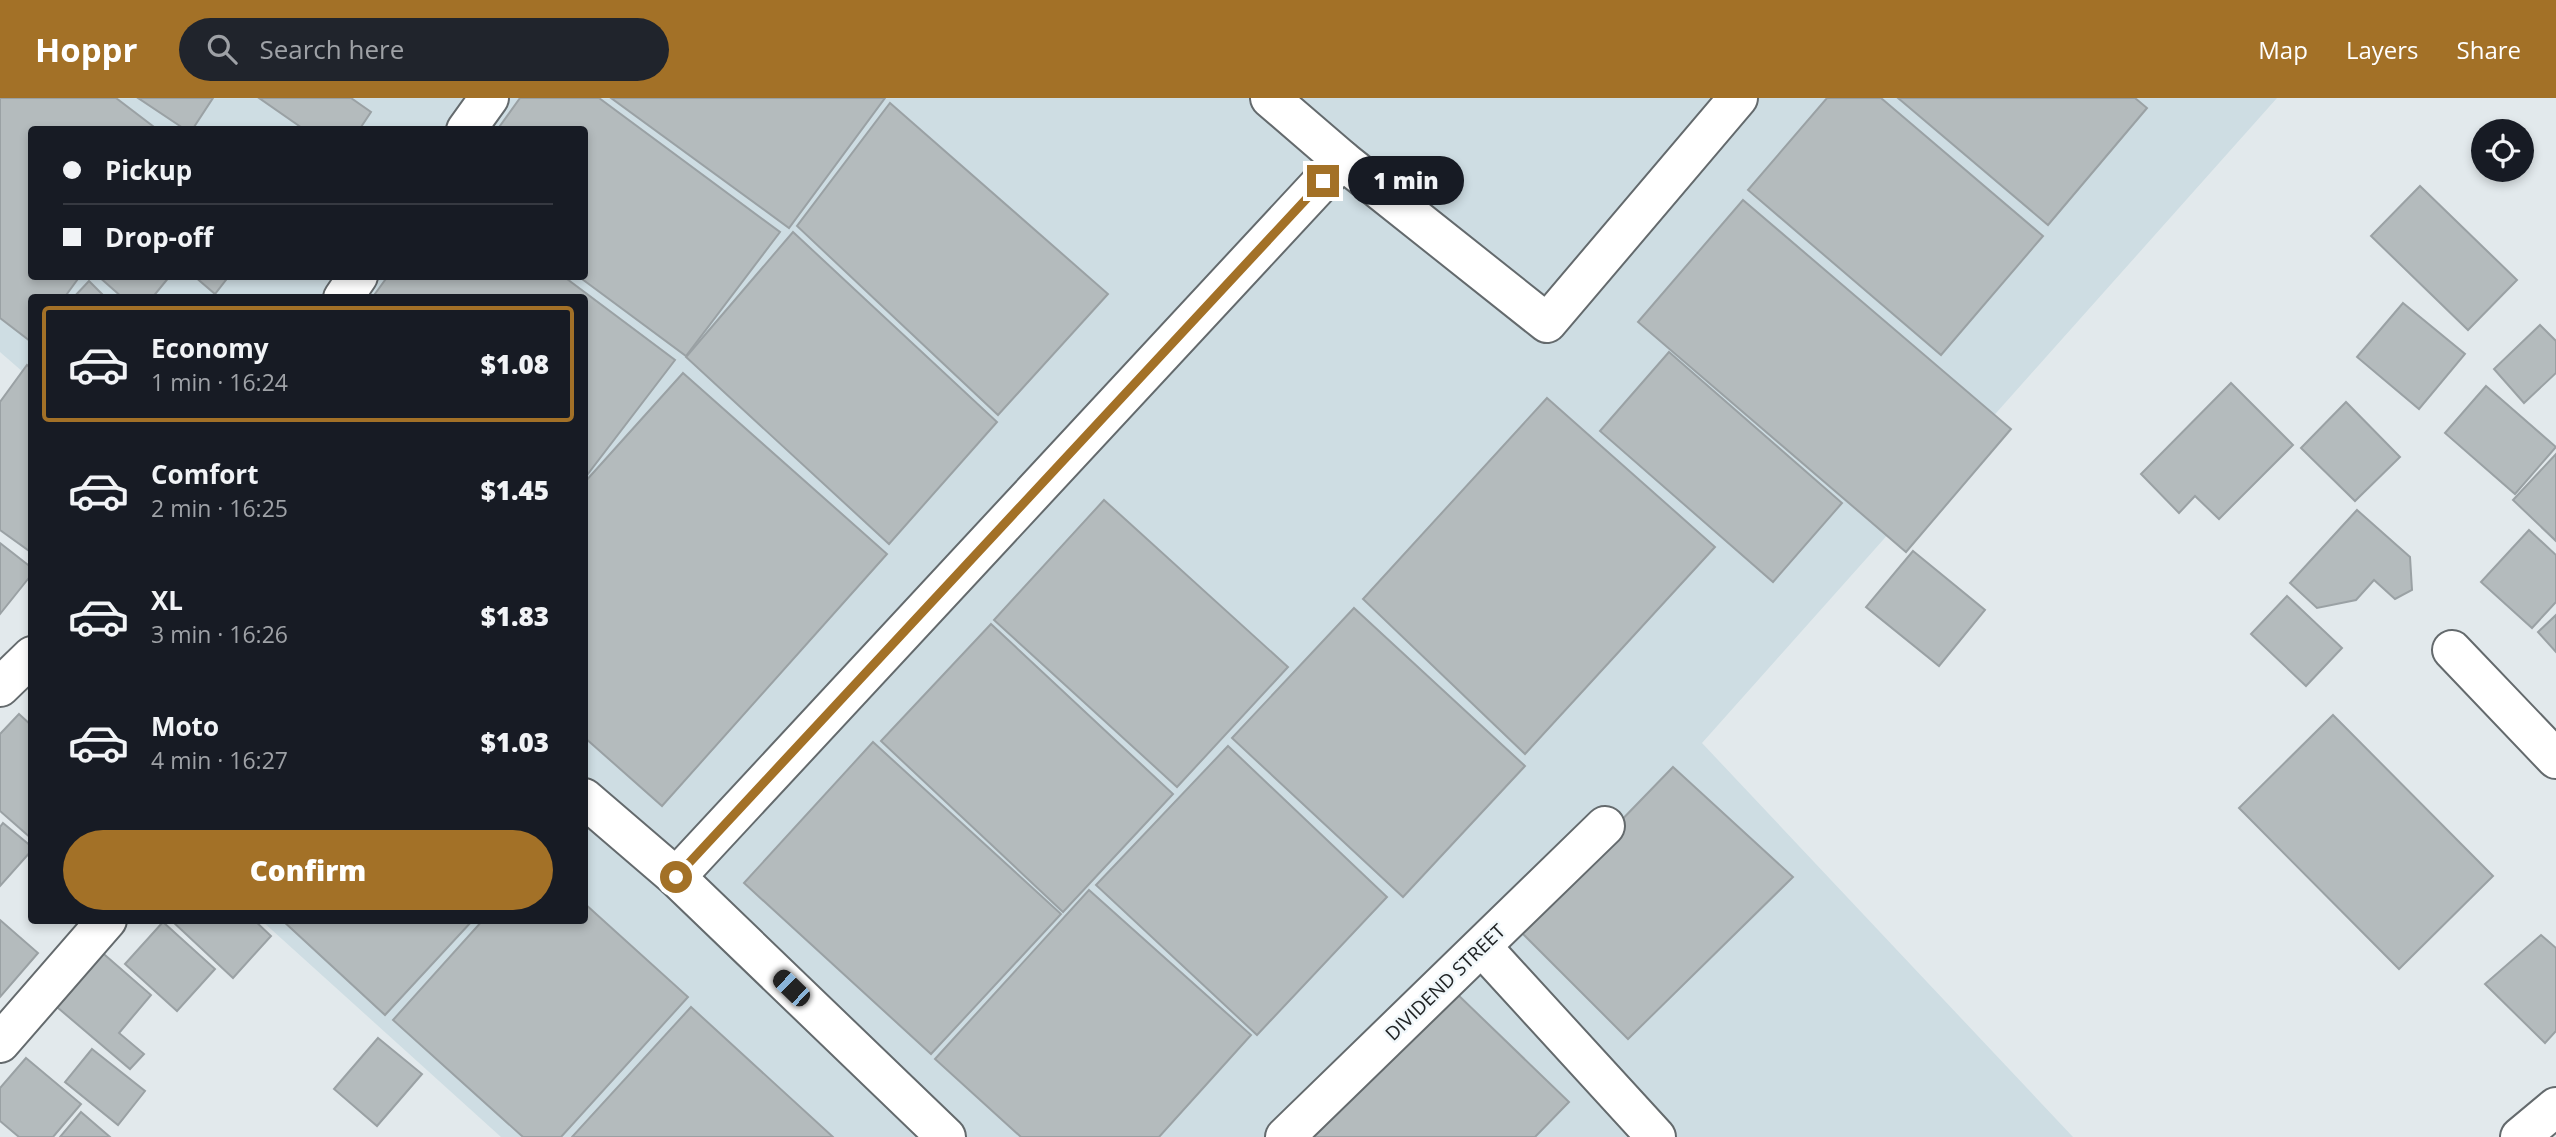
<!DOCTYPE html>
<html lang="en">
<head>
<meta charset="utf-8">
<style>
  body { margin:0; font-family:"Open Sans",sans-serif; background:#20242c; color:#f1f3f6; height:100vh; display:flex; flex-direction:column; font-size:26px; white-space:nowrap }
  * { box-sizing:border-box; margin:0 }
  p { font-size:23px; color:#9ea1a6 }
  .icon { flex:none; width:38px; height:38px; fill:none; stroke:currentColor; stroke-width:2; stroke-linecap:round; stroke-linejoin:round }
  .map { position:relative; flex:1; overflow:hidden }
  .drawer { position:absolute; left:28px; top:196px; width:560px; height:630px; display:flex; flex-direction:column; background:#171b24; border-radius:7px; box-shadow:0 4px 10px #0003 }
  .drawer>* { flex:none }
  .top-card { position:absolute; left:28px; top:28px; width:560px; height:154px; border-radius:7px; box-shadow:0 4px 10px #0003; display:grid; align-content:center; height:154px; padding:0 35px; background:#171b24 }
  .controls { position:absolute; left:2471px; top:21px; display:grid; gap:14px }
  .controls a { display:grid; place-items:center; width:63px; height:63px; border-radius:50%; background:#171b24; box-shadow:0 4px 10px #0003; font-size:35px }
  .end { position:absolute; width:32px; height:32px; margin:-16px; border:9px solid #a37127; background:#fff; box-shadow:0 0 0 4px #fff }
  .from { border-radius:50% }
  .bubble { position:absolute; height:49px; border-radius:24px; background:#171b24; box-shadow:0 4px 10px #0003; font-size:23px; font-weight:800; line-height:49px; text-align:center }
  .car { position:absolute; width:21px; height:42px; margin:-21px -10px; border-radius:9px; box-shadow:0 0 5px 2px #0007; background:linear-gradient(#222 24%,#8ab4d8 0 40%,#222 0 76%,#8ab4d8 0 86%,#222 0) }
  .top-card b { display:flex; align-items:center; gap:24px; height:66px; font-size:26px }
  .top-card b+b { border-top:2px solid #363941 }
  .top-card i { width:18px; height:18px; background:#f1f3f6 }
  ul { padding:12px 0 0; list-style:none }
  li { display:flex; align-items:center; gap:21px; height:116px; margin:0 14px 10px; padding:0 21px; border:4px solid transparent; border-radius:7px }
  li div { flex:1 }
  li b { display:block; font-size:26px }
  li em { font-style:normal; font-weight:800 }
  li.active { border-color:#a37127 }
  li>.icon { width:63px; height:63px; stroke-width:1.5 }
  .primary-button { display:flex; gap:14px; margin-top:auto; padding:14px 35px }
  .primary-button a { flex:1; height:80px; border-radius:42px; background:#a37127; color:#fff; font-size:28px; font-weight:800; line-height:80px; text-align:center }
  header { display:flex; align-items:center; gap:42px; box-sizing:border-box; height:98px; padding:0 35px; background:#a37127; color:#fff }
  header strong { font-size:33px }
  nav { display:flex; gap:38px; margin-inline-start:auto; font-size:24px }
  .search { width:490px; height:63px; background:#20242c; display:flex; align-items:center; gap:18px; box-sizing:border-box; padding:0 24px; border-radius:38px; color:#9ea1a6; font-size:26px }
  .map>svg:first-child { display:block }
  .built { fill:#cedde3; fill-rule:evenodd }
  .building { fill:#b4bbbd; stroke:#9aa1a4; stroke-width:2 }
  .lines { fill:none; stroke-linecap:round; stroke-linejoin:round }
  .minor-casing { stroke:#646a6d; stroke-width:42 }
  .minor { stroke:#fff; stroke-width:38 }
  .route { stroke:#a37127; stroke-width:9 }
  .labels { text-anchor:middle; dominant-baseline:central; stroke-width:5; stroke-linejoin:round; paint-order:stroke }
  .street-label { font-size:19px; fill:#212425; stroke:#f0f7fa }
</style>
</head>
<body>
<header>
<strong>Hoppr</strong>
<div class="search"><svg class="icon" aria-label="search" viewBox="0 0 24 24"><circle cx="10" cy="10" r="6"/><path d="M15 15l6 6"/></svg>Search here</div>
<nav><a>Map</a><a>Layers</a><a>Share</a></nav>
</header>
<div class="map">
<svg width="2556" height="1039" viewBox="0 0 2556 1039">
  <rect width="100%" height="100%" fill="#e2e9ec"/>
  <path class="built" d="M0,0h2277l-575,645 371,394h-1572l-239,-216 322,-1v-622h-552l-1,81 -31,-27zM32,32h552v146h-552z"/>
  <g class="building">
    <polygon points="0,0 116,0 158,32 32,32 32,178 80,178 64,200 32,200 30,243 0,220"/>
    <polygon points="138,0 213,0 192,32 186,32"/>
    <polygon points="259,0 351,0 371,14 359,32 305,32"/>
    <polygon points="520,0 599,0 780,134 686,258 578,178 584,178 584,32 497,32"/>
    <polygon points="611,0 885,0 789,130"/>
    <polygon points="1827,0 1881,0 2043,138 1941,257 1748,92"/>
    <polygon points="1898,0 2135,0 2147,10 2048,127"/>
    <polygon points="890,5 1108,196 998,317 797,128"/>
    <polygon points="2420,88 2517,182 2468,232 2371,138"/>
    <polygon points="1743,102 2011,331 1906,454 1638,224"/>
    <polygon points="793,134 997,324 889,446 686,259"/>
    <polygon points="98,178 170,178 152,200 123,200"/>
    <polygon points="194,178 229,178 215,196"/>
    <polygon points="388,178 563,178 675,262 584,381 584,200 372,200"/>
    <polygon points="89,183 106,200 73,200"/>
    <polygon points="2403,205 2465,256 2419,311 2357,259"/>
    <polygon points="2540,227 2556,243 2556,275 2524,305 2494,271"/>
    <polygon points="1669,254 1842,405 1773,484 1600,333"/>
    <polygon points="27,267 32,271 32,455 0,432 0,304"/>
    <polygon points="683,275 887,456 662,708 584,639 584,385"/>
    <polygon points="2231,285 2293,347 2219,421 2195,398 2179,415 2141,376"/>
    <polygon points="2486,288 2556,349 2515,396 2445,335"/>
    <polygon points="1547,300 1715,449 1525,656 1363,501"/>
    <polygon points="2346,304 2400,359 2355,403 2301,350"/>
    <polygon points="2556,356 2556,443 2513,402"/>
    <polygon points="1104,402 1288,569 1177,689 994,522"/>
    <polygon points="2357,412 2410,459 2412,492 2395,501 2374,482 2356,502 2317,510 2290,485"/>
    <polygon points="2529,432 2556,457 2556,504 2532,530 2481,484"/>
    <polygon points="0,445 32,470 32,476 0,516"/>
    <polygon points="1913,453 1985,512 1939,568 1866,509"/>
    <polygon points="2287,498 2342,550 2306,588 2251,536"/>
    <polygon points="1354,510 1525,668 1403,799 1232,640"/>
    <polygon points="2556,517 2556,554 2538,534"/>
    <polygon points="991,526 1173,696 1063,814 881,643"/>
    <polygon points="19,616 32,628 32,741 0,713 0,636"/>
    <polygon points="2333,617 2493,778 2399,871 2239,710"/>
    <polygon points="873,644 1061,816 931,956 744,785"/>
    <polygon points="1228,648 1387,799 1257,937 1096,787"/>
    <polygon points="1673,669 1793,779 1628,941 1517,830"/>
    <polygon points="3,725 32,749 32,752 0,788 0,729"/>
    <polygon points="1089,792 1251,937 1159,1039 1021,1039 935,961"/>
    <polygon points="584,805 688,899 561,1039 523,1039 393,922 483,822 584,822"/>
    <polygon points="0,822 38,855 0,899"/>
    <polygon points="254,822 271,838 233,880 172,823"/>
    <polygon points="282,822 473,822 385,917"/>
    <polygon points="163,824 215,871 177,913 125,866"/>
    <polygon points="2541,837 2556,850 2556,933 2545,945 2485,886"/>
    <polygon points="98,851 151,897 119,935 144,956 130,971 51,904"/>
    <polygon points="1455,894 1569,1004 1535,1039 1311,1039"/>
    <polygon points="691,909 833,1039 572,1039"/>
    <polygon points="378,940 422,976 377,1028 334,991"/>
    <polygon points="92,951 145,993 118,1027 65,984"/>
    <polygon points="26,960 81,1006 53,1039 19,1039 0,1023 0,990"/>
    <polygon points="81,1014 110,1039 60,1039"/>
  </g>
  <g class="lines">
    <g class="minor-casing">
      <g id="minor">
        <polyline points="1270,0 1342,62 1547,225 1738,0"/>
        <polyline points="466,32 489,0"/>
        <polyline points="343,200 358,178"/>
        <polyline points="2452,552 2556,661"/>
        <polyline points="0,589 32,558"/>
        <polyline points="584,700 676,779 946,1039"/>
        <polyline points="676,779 1342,62"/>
        <polyline points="1482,849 1656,1039"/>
        <polyline points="0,945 107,822"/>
        <polyline points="1285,1039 1605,728"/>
        <polyline points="2520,1039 2556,1009"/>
      </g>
    </g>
    <use href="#minor" class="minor"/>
  </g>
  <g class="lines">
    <polyline class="route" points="676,779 1323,83"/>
  </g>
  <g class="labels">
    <g class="street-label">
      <text transform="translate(1445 884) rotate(-44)">DIVIDEND STREET</text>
    </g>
  </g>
</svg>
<div class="controls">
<a><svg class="icon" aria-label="locate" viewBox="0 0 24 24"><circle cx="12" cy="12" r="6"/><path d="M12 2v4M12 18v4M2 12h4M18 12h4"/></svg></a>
</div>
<i class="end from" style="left:676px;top:779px"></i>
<i class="end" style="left:1323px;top:83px"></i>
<div class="bubble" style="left:1348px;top:58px;width:116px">1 min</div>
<i class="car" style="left:791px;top:890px;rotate:314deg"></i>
<div class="top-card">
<b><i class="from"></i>Pickup</b>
<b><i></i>Drop-off</b>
</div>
<section class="drawer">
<ul>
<li class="active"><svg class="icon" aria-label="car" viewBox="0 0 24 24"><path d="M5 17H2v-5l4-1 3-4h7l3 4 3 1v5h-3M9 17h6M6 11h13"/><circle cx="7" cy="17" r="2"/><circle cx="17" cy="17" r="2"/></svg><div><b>Economy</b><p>1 min · 16:24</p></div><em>$1.08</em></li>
<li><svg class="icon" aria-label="car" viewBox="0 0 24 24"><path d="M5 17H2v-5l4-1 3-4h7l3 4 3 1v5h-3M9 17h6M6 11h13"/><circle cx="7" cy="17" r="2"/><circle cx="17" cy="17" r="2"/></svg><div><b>Comfort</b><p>2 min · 16:25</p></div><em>$1.45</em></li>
<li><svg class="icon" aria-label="car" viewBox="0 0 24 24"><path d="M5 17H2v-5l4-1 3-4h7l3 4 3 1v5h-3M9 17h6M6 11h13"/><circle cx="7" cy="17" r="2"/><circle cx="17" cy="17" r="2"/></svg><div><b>XL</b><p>3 min · 16:26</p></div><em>$1.83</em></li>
<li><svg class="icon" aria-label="car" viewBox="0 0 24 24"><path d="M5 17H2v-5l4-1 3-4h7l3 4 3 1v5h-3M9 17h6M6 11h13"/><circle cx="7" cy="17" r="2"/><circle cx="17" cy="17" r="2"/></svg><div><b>Moto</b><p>4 min · 16:27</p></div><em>$1.03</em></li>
</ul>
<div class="primary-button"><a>Confirm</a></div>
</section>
</div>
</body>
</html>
